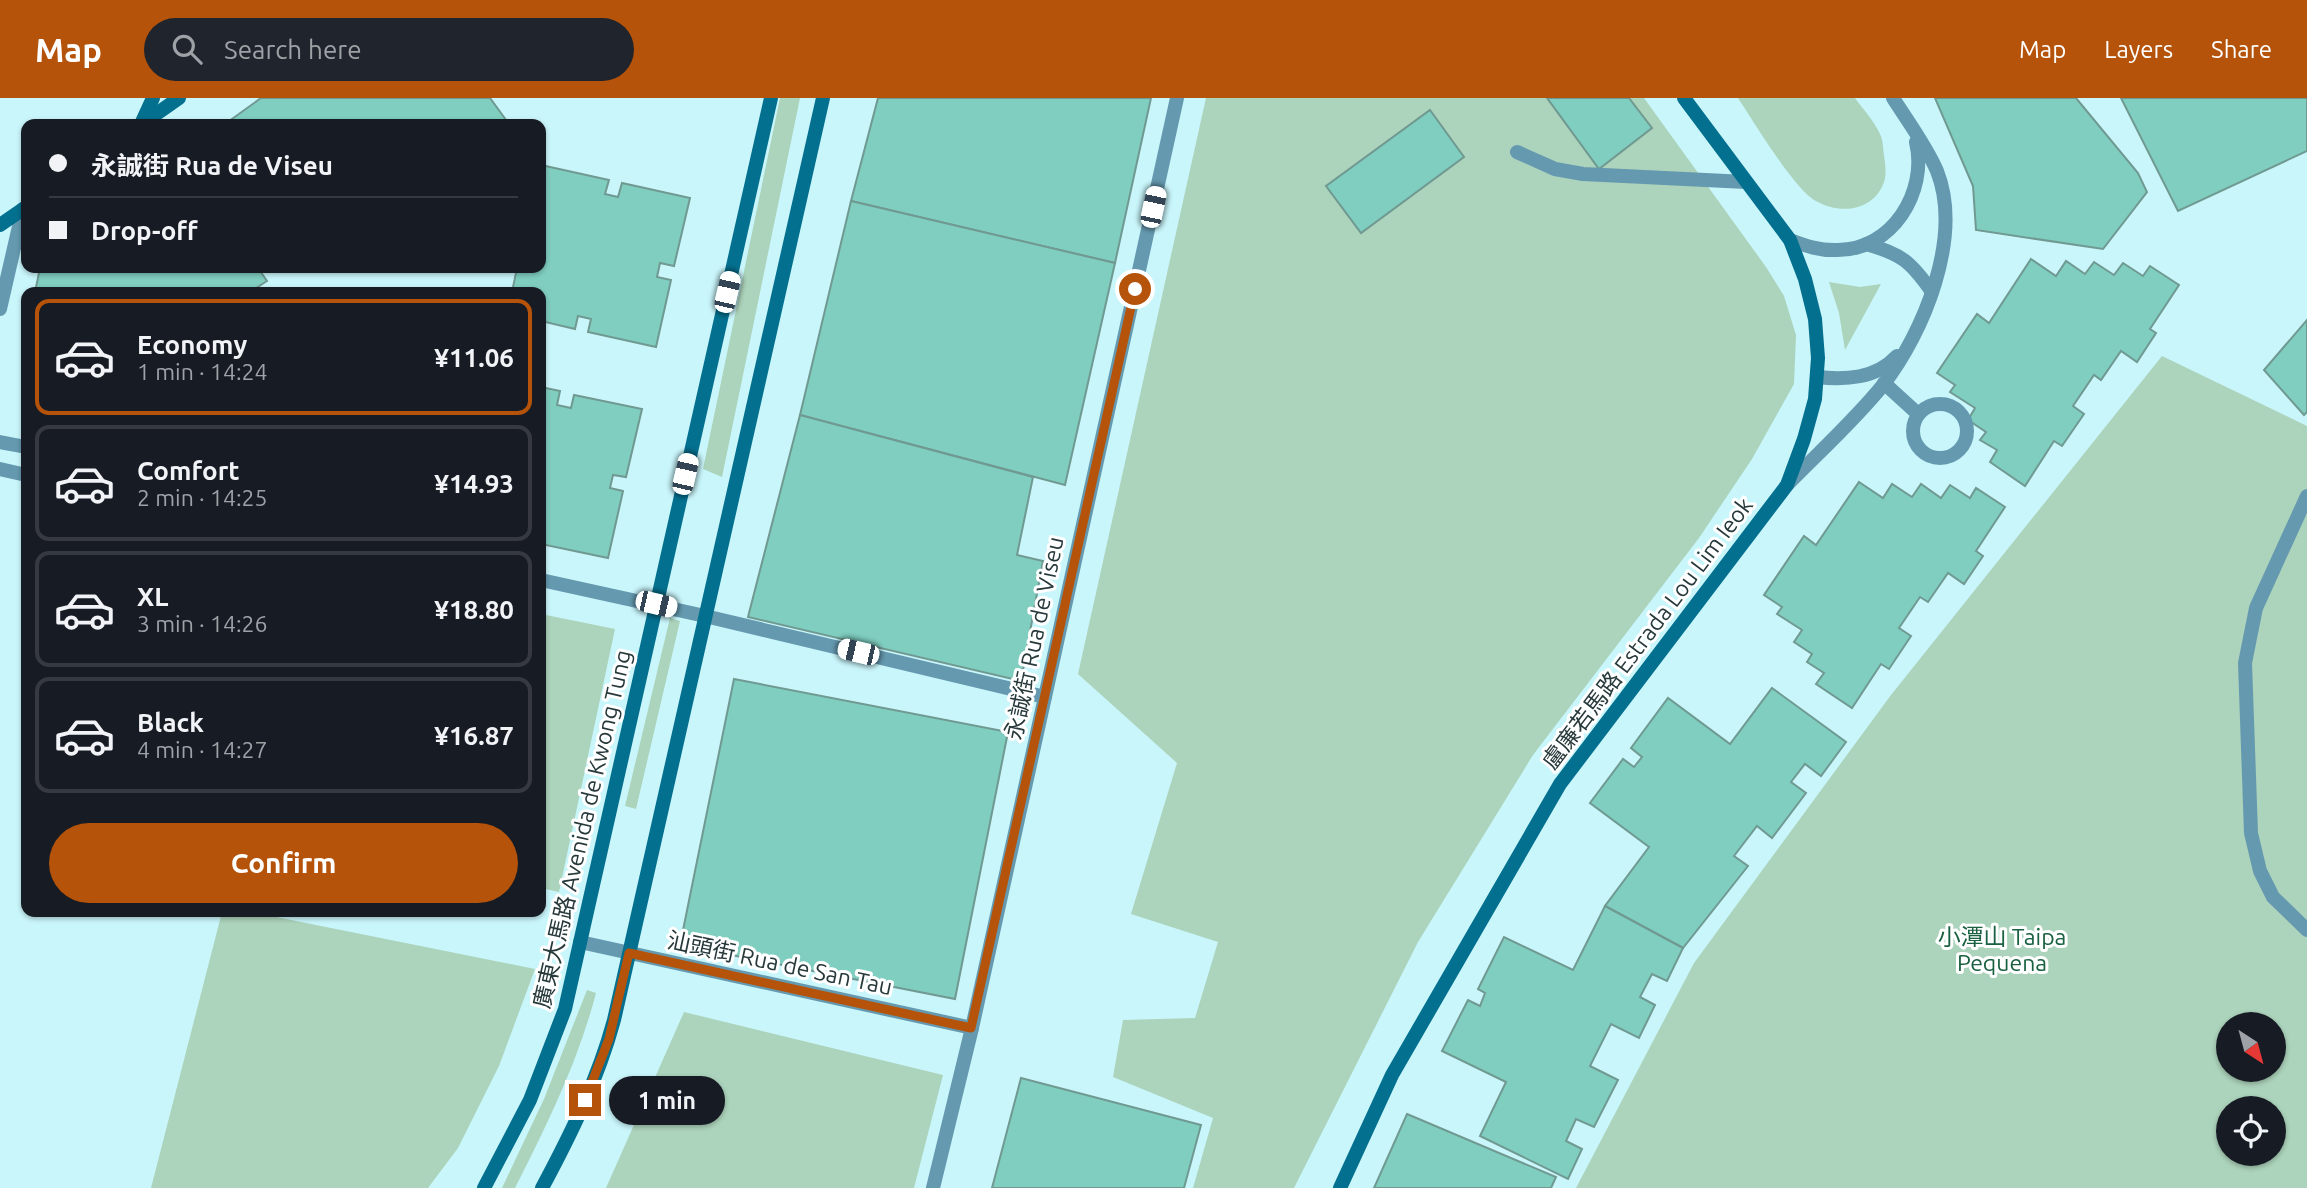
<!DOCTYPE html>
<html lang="en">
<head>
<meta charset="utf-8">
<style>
  body { margin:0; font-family:Ubuntu,"Noto Sans SC",sans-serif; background:#20242c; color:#f1f3f6; height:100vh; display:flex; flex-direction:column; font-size:26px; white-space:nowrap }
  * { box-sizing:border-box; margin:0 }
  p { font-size:23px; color:#9ea1a6 }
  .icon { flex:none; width:38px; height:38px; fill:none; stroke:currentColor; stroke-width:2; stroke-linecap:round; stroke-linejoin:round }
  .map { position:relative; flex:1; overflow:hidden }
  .panel { position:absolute; left:21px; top:189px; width:525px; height:630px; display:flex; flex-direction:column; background:#171b24; border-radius:14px; box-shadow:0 2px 5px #0004 }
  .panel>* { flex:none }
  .guide { position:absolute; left:21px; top:21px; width:525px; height:154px; border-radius:14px; box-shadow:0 2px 5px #0004; display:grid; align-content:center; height:154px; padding:0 28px; background:#171b24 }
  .needle { width:46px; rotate:144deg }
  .controls { position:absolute; left:2216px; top:914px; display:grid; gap:14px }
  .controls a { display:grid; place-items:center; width:70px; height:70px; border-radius:50%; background:#171b24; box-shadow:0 2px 5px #0004; font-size:35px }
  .end { position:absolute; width:32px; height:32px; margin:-16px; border:9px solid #b45309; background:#fff; box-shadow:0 0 0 4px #fff }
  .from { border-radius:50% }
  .bubble { position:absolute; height:49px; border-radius:24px; background:#171b24; box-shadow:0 2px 5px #0004; font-size:23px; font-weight:700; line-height:49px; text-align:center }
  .car { position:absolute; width:21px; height:42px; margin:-21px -10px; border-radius:9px; box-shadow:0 0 5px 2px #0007; background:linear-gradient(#fff 24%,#345 0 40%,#fff 0 76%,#345 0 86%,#fff 0) }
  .guide b { display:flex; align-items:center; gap:24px; height:66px; font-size:26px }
  .guide b+b { border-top:2px solid #363941 }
  .guide i { width:18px; height:18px; background:#f1f3f6 }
  ul { padding:12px 0 0; list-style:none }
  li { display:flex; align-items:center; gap:21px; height:116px; margin:0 14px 10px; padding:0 14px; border:4px solid #363941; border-radius:14px }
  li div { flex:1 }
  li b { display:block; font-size:26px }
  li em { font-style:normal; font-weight:700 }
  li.on { border-color:#b45309 }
  li>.icon { width:63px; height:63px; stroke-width:1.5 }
  .primary-button { display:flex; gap:14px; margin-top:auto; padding:14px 28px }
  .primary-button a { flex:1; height:80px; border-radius:42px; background:#b45309; color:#fff; font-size:28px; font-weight:700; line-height:80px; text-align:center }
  header { display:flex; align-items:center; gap:42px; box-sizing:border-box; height:98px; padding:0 35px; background:#b45309; color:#fff }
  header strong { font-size:33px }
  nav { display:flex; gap:38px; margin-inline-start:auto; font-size:24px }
  .search { width:490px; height:63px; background:#20242c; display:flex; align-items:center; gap:18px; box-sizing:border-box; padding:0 24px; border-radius:38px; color:#9ea1a6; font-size:26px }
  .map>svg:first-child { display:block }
  .green { fill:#acd3bb; fill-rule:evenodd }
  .building { fill:#7fcec0; stroke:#709991; stroke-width:2 }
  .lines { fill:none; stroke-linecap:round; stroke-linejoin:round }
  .lane { stroke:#6599af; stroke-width:14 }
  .street { stroke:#6599af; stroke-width:14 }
  .secondary { stroke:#04708f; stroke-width:14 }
  .route { stroke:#b45309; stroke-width:9 }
  .labels { text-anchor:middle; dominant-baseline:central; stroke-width:6; stroke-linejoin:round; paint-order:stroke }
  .street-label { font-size:23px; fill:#27393b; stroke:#fff }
  .park-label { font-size:23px; fill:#196140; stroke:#fff }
</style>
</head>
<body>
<header>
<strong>Map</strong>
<div class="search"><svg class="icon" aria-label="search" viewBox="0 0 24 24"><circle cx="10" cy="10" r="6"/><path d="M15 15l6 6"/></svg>Search here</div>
<nav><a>Map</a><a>Layers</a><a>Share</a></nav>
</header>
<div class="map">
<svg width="2307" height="1090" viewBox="0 0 2307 1090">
  <rect width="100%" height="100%" fill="#c9f6fb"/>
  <g class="green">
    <polygon points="780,0 800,0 722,379 703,371"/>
    <polygon points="1206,0 1644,0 1766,169 1784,198 1796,237 1794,286 1752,361 1699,440 1533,657 1418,844 1294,1090 1193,1090 1213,1020 1113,979 1123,922 1195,920 1218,844 1131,816 1177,665 1078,576"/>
    <path d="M1738,0h117c8,11 19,23 25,36 3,6 3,14 4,21 1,9 3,18 0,27 -10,29 -44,33 -68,19 -22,-12 -62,-79 -78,-103z"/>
    <polygon points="1829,184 1860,189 1881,186 1845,252 1839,215"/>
    <path d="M2162,258l145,70v762h-731l118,-225 197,-268zM2228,926h45v45h-45zM2228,1010h45v45h-45z"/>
    <polygon points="541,516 615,531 559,794 541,790"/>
    <polygon points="670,520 680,523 636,711 625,708"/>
    <polygon points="222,814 252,814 535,871 499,968 458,1050 428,1090 151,1090"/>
    <path d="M587,892l9,3c-18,69 -49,132 -81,195h-13l42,-89z"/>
    <polygon points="684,914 943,977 914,1090 606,1090"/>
  </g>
  <g class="building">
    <polygon points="261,0 490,0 509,26 225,26"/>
    <polygon points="878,0 1151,0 1115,165 851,103"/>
    <polygon points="1547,0 1629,0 1652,30 1599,71"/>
    <polygon points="1935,0 2076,0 2138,75 2147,94 2103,151 1976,132 1973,88"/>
    <polygon points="2121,0 2307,0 2307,53 2178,113"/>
    <polygon points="1430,12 1464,59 1361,135 1326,88"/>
    <polygon points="541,67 609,82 605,96 618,99 622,85 690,100 674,168 660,165 657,179 671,182 656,249 588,234 591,221 578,218 575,231 541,223 541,194 512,194 517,170 541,170"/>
    <polygon points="851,103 1115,165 1065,387 800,317"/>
    <polygon points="2031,161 2056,178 2066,163 2085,176 2094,164 2114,177 2123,165 2143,178 2150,168 2179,187 2150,231 2156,235 2137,264 2121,253 2101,282 2094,277 2073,308 2084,316 2062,348 2054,343 2025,388 1990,364 1997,352 1980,342 1986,334 1968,322 1975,310 1950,294 1955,287 1937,275 1977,216 1989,225"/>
    <polygon points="40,170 258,170 267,183 250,194 35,194"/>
    <polygon points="2307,222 2307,314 2304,317 2264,272"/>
    <polygon points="541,289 560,293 557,307 571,310 574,297 642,311 626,379 613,377 610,390 623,393 608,460 541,446 543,432 541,431"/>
    <polygon points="800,317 1033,379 1017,457 1043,463 1021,583 748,519"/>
    <polygon points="1859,384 1883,400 1892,386 1912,399 1921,386 1941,400 1950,387 1970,400 1976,390 2005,409 1976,453 1983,458 1964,486 1948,475 1928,504 1920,499 1899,530 1911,538 1889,571 1881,566 1852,610 1816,586 1824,575 1807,564 1812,556 1794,544 1802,532 1777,516 1782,509 1764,497 1804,438 1816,447"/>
    <polygon points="734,581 1008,634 955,901 680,847"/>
    <polygon points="1772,590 1846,644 1821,678 1805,666 1791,684 1806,695 1772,740 1757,728 1734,758 1748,768 1683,850 1605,808 1649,749 1590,705 1623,661 1634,669 1642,659 1631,650 1668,600 1730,646"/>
    <polygon points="1605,808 1683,850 1667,883 1652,876 1640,899 1655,907 1639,940 1611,926 1590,968 1618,982 1594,1029 1576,1021 1566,1043 1582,1051 1568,1081 1480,1038 1506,984 1442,953 1468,902 1480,908 1485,895 1478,891 1504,839 1573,872"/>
    <polygon points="1021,980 1201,1027 1184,1090 992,1090"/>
    <polygon points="1407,1016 1556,1079 1551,1090 1374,1090"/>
  </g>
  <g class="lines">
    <g class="lane">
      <polyline points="1517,54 1555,71 1583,76 1746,84"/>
      <polyline points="1884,285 1918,316"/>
      <circle cx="1940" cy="333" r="27"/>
      <polyline points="0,344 26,349"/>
      <polyline points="2307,398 2256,510 2245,565 2251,735 2260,773 2273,799 2307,832"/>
    </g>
    <g class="street">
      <path d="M1790,142c16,6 30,11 48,10 54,0 90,-58 78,-108"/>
      <path d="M1866,146c36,10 45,18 66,48"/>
      <polyline points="0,211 23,111"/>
      <path d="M1817,279c28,3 59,2 80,-21"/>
      <polyline points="0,371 26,377"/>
      <path d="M1787,387c32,-33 67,-64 96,-100 41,-53 80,-148 54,-214 -10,-24 -30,-51 -44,-73"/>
      <polyline points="541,482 705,518 1045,599"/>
      <polyline points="580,844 972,930"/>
      <polyline points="933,1090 972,930 1177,0"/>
    </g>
    <g class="secondary">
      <polyline points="142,24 153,0"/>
      <polyline points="142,26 179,0"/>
      <polyline points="0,127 26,109"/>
      <polyline points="484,1090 530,1002 565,911 771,0"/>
      <path d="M542,1090c29,-54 56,-109 72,-168l209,-922"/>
      <polyline points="1340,1090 1392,977 1560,686 1787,387 1804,341 1815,301 1818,260 1815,221 1805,181 1790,142 1684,0"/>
    </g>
  </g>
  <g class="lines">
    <polyline class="route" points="585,1002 609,941 629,855 971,930 1135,191"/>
  </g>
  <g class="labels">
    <g class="street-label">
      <text transform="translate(1647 535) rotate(-53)">盧廉若馬路 Estrada Lou Lim Ieok</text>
      <text transform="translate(1034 540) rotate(-78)">永誠街 Rua de Viseu</text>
      <text transform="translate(582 731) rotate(-77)">廣東大馬路 Avenida de Kwong Tung</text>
      <text transform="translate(780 865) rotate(12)">汕頭街 Rua de San Tau</text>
    </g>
    <g class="park-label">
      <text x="2002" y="838">小潭山 Taipa<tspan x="2002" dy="26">Pequena</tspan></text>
    </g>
  </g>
</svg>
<div class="controls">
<a><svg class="needle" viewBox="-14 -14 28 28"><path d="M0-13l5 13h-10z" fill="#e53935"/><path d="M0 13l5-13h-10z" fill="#9ea1a6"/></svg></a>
<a><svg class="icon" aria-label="locate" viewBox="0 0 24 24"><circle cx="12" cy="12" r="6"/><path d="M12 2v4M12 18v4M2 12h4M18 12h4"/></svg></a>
</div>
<i class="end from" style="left:1135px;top:191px"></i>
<i class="end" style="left:585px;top:1002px"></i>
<div class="bubble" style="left:609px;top:978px;width:116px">1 min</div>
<i class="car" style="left:1153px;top:109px;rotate:12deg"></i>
<i class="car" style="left:727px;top:194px;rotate:13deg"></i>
<i class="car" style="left:685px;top:376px;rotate:13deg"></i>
<i class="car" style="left:656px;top:506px;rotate:103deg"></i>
<i class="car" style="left:858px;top:554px;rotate:283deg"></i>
<div class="guide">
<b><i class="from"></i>永誠街 Rua de Viseu</b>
<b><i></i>Drop-off</b>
</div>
<section class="panel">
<ul>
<li class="on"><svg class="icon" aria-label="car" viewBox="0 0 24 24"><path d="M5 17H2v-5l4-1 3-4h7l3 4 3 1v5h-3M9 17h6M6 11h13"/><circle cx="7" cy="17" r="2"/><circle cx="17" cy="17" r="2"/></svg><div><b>Economy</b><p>1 min · 14:24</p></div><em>¥11.06</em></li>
<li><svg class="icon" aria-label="car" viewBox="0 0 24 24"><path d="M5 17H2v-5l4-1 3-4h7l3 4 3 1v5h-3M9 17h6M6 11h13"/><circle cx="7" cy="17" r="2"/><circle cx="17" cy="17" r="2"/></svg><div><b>Comfort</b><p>2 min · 14:25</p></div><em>¥14.93</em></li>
<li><svg class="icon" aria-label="car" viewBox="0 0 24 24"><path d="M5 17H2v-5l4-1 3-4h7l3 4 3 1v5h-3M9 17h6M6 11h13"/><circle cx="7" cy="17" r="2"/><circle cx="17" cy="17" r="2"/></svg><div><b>XL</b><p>3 min · 14:26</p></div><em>¥18.80</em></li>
<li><svg class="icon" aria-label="car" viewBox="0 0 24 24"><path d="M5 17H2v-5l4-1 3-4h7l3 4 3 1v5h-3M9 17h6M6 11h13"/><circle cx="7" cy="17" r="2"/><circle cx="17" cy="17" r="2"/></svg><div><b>Black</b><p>4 min · 14:27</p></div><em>¥16.87</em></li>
</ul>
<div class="primary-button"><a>Confirm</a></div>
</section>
</div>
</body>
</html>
